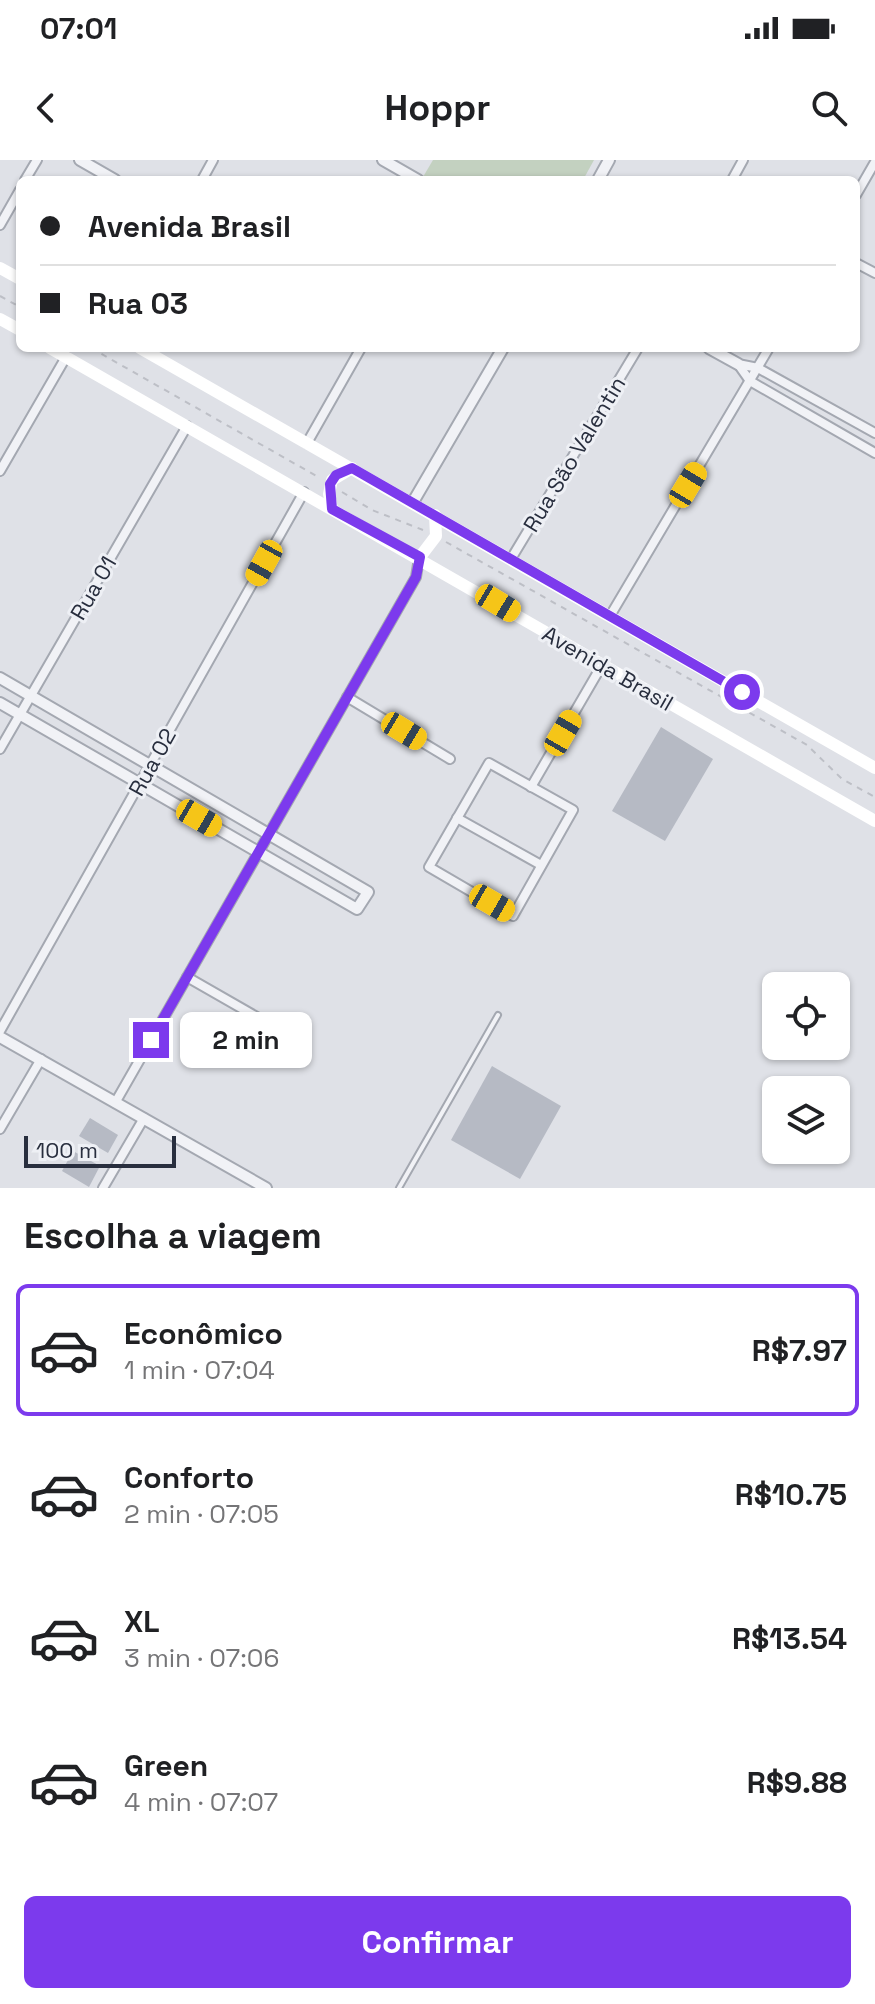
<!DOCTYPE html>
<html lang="pt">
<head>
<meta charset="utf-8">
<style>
  body { margin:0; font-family:"Space Grotesk",sans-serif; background:#f2f2f2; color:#202124; height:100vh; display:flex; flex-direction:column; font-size:30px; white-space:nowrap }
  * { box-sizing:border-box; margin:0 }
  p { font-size:26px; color:#757577 }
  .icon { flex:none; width:44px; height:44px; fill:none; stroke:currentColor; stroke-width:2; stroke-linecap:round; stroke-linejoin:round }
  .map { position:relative; height:1028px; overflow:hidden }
  .panel { display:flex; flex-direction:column; background:#fff; flex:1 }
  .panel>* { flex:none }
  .hud { position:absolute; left:16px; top:16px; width:844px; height:176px; border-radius:12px; box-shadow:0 2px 6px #0004; display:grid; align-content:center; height:176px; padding:0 24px; background:#fff }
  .controls { position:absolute; left:762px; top:812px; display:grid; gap:16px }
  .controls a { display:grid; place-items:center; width:88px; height:88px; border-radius:12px; background:#fff; box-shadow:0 2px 6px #0004; font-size:40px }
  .scale { position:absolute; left:24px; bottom:20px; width:152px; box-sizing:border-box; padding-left:8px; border:4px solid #282e3e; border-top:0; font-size:22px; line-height:28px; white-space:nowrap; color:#282e3e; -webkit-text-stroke:6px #eef0f5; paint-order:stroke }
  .end { position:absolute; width:36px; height:36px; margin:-18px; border:10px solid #7c3aed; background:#fff; box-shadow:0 0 0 4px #fff }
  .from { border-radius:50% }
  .bubble { position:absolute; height:56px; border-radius:12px; background:#fff; box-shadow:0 2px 6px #0004; font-size:26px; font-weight:700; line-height:56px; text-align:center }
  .car { position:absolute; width:24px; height:48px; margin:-24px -12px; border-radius:10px; box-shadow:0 0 6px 2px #0007; background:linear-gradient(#f5c518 24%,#345 0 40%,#f5c518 0 76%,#345 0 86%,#f5c518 0) }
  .hud b { display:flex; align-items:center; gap:28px; height:76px; font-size:30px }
  .hud b+b { border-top:2px solid #e0e0e0 }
  .hud i { width:20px; height:20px; background:#202124 }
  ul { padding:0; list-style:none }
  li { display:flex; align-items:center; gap:24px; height:132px; margin:0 16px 12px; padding:0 8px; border:4px solid transparent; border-radius:12px }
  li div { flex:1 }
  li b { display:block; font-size:30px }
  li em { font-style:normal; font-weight:700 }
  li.current { border-color:#7c3aed }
  li>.icon { width:72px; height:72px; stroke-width:1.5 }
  h2 { padding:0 24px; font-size:36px; line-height:96px }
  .action { display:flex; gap:16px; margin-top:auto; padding:16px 24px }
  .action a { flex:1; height:92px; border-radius:12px; background:#7c3aed; color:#fff; font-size:32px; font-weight:700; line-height:92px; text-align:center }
  .status { display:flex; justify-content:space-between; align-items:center; height:56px; padding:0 40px; background:#fff; direction:ltr }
  .status svg { height:22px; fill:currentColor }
  header { display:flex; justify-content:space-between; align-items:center; height:104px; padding:0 24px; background:#fff; font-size:36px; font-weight:700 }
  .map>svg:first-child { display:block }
  .green { fill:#c3d1c0 }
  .building { fill:#b6bac4 }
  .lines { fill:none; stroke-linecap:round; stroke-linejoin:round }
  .service-casing { stroke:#a4a8b1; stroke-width:8 }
  .minor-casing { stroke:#a4a8b1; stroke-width:12 }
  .tertiary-casing { stroke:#a4a8b1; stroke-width:14 }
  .path { stroke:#bdbfc6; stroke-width:2; stroke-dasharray:6 6; stroke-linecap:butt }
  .service { stroke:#f1f2f6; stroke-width:4 }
  .minor { stroke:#f1f2f6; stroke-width:8 }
  .tertiary { stroke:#f1f2f6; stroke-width:10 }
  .secondary { stroke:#fff; stroke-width:12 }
  .route { stroke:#7c3aed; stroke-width:10 }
  .labels { text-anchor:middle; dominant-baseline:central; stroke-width:6; stroke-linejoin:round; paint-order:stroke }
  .street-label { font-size:22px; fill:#282e3e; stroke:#eef0f5 }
</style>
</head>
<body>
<div class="status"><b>07:01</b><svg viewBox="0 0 49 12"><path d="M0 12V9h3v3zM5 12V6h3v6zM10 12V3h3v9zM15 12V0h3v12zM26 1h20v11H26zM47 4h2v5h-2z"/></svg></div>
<header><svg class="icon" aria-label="back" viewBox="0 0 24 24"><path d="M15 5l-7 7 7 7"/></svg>Hoppr<svg class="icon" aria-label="search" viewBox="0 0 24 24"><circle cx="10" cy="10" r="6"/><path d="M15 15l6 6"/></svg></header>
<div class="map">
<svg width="875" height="1028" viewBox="0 0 875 1028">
  <rect width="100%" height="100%" fill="#dfe1e7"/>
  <polygon class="green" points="433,0 594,0 583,20 428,20 423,17"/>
  <g class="building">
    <polygon points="661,567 713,599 665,681 612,651"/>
    <polygon points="492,906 561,946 520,1019 451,980"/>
    <polygon points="90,958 118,975 108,993 79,976"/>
    <polygon points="73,991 100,1006 89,1027 62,1011"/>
  </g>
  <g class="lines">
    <g class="service-casing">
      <polyline id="service" points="399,1028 498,855"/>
    </g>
    <g class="minor-casing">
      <g id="minor">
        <polyline points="25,20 37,0"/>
        <polyline points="202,20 213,0"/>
        <polyline points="732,20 743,0"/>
        <polyline points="856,35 875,2"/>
        <polyline points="0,65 20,30"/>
        <polyline points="856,103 875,113"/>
        <polyline points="738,204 750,221 875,293"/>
        <polyline points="738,204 758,208 875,273"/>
        <polyline points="307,283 361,188"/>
        <polyline points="0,311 66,197"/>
        <polyline points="511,399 638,188"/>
        <polyline points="610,456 769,188"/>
        <polyline points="347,537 450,599"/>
        <polyline points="0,589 187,266"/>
        <polygon points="489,603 573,650 513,756 429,707"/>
        <polyline points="531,627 602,505"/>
        <polyline points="457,658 541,705"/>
        <polyline points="187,817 290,876"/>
        <polyline points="0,871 304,332"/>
        <polyline points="115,943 416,417 419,398"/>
        <polyline points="0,969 41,899"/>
        <polyline points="103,1028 144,958"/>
      </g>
    </g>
    <g class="tertiary-casing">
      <g id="tertiary">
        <polyline points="80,0 115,20"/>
        <polyline points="383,0 418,20"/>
        <polyline points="598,20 609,0"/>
        <polyline points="709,188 738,204"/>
        <polyline points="413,342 503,188"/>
        <polyline points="0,518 368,732 357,749 0,543"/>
        <polyline points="0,877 266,1028"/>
      </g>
    </g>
    <g class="path">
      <polyline points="0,136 20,147"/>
      <polyline points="91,188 320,318"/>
      <polyline points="342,332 372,350 423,370"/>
      <polyline points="446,382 807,585 842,619 875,637"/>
    </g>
    <use href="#service" class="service"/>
    <use href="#minor" class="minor"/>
    <use href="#tertiary" class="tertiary"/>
    <g class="secondary">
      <polyline points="0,108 20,119"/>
      <polyline points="0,159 20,170"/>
      <polyline points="50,188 875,661"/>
      <polyline points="140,188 875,608"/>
      <polyline points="332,349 329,334 332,320 352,308"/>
      <polyline points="420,397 436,376 435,355"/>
    </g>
  </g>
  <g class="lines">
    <polyline class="route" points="151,880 416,417 420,397 332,349 330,324 336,315 352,308 742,532"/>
  </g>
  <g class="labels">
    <g class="street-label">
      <text transform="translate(574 294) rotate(-59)">Rua São Valentin</text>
      <text transform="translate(93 428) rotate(-60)">Rua 01</text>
      <text transform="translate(608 508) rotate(30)">Avenida Brasil</text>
      <text transform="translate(152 602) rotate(-61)">Rua 02</text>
    </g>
  </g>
</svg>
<div class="controls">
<a><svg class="icon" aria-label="locate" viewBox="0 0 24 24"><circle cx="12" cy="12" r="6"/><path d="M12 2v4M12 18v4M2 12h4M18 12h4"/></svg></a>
<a><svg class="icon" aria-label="layers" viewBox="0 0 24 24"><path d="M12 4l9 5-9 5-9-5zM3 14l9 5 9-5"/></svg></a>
</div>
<div class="scale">100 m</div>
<i class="end from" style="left:742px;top:532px"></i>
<i class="end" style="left:151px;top:880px"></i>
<div class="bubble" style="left:180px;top:852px;width:132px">2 min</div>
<i class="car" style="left:688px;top:325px;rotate:31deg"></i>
<i class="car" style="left:264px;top:403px;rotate:209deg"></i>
<i class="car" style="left:498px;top:443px;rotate:121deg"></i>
<i class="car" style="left:404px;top:571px;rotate:121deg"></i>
<i class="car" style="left:563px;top:573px;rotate:30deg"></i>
<i class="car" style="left:199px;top:658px;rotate:120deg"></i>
<i class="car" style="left:492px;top:743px;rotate:120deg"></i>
<div class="hud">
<b><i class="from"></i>Avenida Brasil</b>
<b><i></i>Rua 03</b>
</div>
</div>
<section class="panel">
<h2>Escolha a viagem</h2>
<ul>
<li class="current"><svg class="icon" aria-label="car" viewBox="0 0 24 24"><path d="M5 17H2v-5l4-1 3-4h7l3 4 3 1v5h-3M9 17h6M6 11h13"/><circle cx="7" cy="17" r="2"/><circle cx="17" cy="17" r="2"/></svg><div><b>Econômico</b><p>1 min · 07:04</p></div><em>R$7.97</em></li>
<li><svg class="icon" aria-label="car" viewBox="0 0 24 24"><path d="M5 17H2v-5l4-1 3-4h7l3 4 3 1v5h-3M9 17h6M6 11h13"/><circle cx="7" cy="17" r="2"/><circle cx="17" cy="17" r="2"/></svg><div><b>Conforto</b><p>2 min · 07:05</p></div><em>R$10.75</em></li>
<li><svg class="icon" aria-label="car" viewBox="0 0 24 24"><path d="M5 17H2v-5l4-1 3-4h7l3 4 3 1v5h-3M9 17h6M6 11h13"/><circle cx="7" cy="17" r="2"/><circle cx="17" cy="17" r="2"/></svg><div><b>XL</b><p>3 min · 07:06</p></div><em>R$13.54</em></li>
<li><svg class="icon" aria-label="car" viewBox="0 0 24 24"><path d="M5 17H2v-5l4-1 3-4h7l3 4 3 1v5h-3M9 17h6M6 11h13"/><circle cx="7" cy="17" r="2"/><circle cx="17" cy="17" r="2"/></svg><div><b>Green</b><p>4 min · 07:07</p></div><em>R$9.88</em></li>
</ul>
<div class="action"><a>Confirmar</a></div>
</section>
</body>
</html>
